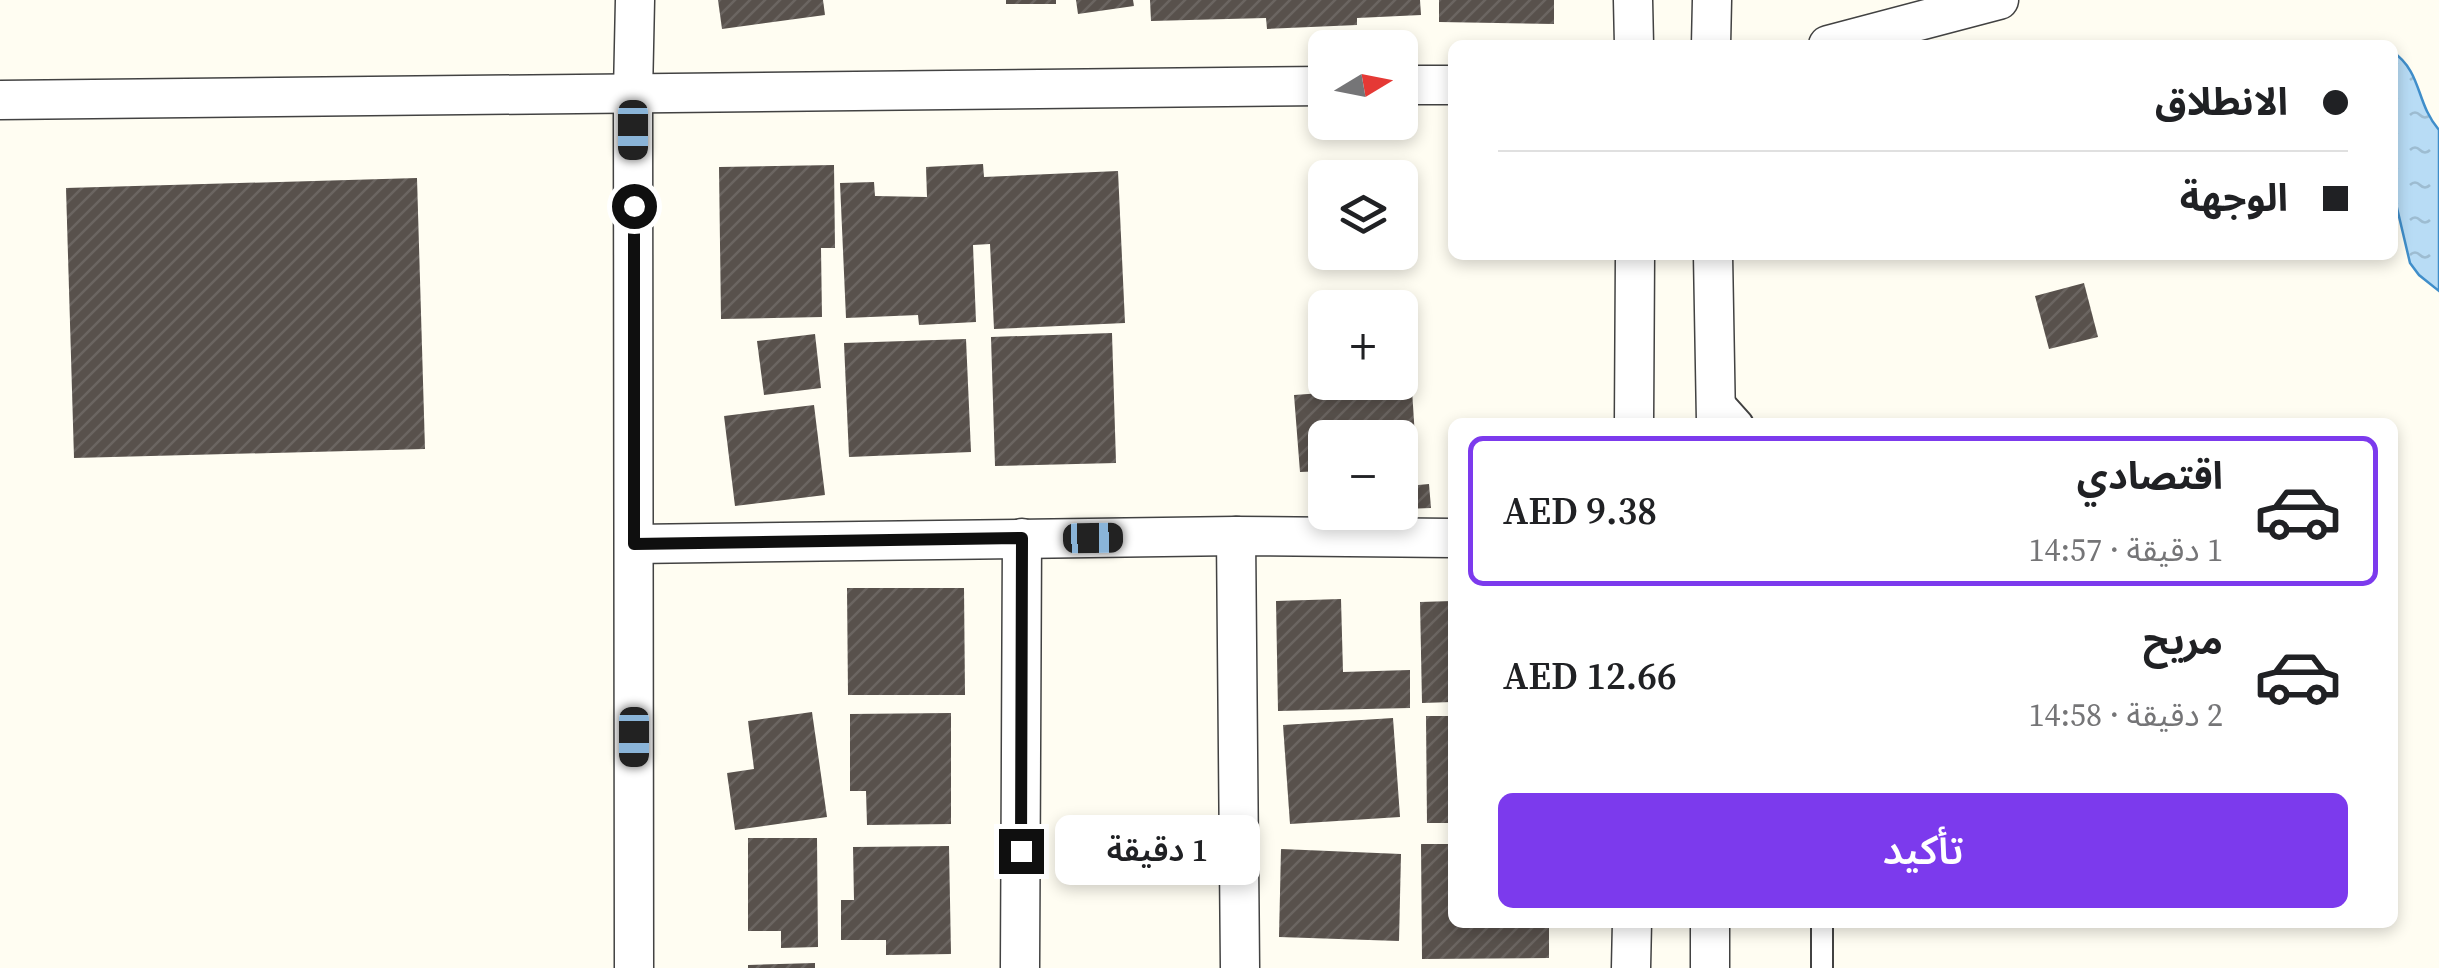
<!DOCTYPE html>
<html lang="ar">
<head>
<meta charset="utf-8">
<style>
  body { margin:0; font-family:"Source Serif 4","Noto Sans Arabic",serif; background:#f2f2f2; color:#202124; direction:rtl; height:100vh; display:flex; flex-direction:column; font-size:38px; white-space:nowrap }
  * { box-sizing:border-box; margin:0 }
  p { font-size:32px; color:#757577 }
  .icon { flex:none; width:55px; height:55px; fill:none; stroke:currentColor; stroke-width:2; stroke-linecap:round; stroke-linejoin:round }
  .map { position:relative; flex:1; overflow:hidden; direction:ltr }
  .side { position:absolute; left:1448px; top:418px; width:950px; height:510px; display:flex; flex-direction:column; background:#fff; border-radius:15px; box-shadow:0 5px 15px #0003; direction:rtl }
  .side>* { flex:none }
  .guide { position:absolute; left:1448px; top:40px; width:950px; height:220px; border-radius:15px; box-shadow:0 5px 15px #0003; direction:rtl; display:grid; align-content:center; height:220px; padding:0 50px; background:#fff }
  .needle { width:65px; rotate:80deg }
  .controls { position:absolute; left:1308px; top:30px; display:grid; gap:20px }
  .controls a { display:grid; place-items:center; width:110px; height:110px; border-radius:15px; background:#fff; box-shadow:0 5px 15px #0003; font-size:50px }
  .end { position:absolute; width:45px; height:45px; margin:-22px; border:12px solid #0f0f0f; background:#fff; box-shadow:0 0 0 5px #fff }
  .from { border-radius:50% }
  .bubble { position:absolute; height:70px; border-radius:15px; background:#fff; box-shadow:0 5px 15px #0003; font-size:32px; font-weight:600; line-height:70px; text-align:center; direction:rtl }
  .car { position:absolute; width:30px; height:60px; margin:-30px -15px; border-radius:12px; box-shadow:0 0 8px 2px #0007; background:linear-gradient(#222 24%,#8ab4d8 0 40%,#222 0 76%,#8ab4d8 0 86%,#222 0) }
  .guide b { display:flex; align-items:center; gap:35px; height:95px; font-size:38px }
  .guide b+b { border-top:2px solid #e0e0e0 }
  .guide i { width:25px; height:25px; background:#202124 }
  ul { padding:18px 0 0; list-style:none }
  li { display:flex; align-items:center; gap:30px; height:150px; margin:0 20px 15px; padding:0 30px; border:5px solid transparent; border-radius:15px }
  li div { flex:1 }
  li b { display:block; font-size:38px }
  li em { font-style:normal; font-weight:600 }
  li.active { border-color:#7c3aed }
  li>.icon { width:90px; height:90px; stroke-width:1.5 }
  .action { display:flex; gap:20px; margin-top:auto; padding:20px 50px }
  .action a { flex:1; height:115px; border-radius:15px; background:#7c3aed; color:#fff; font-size:40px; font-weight:600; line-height:115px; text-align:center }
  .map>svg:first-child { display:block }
  .water { fill:url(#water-ripples); stroke:#408eca; stroke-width:2.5 }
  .building { fill:url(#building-hatch) }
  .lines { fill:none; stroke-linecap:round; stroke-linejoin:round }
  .service-casing { stroke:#424242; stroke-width:24 }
  .minor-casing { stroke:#424242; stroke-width:41 }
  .service { stroke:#fff; stroke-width:20 }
  .minor { stroke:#fff; stroke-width:38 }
  .route { stroke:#0f0f0f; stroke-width:12 }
</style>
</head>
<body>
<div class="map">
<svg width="2439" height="968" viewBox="0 0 2439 968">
  <defs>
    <pattern id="water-ripples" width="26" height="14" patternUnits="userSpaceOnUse" patternTransform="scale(2.5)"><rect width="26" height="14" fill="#b8dcf5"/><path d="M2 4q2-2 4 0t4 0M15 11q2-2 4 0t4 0" fill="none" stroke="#9dbcd1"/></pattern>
    <pattern id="building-hatch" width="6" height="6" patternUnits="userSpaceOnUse" patternTransform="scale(2.5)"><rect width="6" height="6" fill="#58514c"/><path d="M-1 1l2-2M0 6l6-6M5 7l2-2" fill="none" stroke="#6b6561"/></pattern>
  </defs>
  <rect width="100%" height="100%" fill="#fffdf2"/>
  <path class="water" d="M2392,51c31,22 23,51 47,79v161l-20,-16 -9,-12 -17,-72z"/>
  <g class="building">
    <polygon points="718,0 823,0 825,15 722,29"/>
    <rect x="1006" y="0" width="50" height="4"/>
    <polygon points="1076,0 1133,0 1134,6 1078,14"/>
    <polygon points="1150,0 1420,0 1421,15 1357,18 1357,25 1267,29 1266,18 1151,21"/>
    <polygon points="1439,0 1554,0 1554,24 1439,22"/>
    <polygon points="983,164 984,177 1118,171 1125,323 994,329 990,244 973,245 976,322 919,325 918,315 846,318 840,183 874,182 875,196 927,197 926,167"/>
    <polygon points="834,165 835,248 821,248 822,317 721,319 719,167"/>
    <polygon points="417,178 425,449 74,458 66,188"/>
    <polygon points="2084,283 2098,337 2049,349 2035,296"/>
    <polygon points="1112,333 1116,463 995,466 991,337"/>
    <polygon points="815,334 821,388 764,395 757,341"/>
    <polygon points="966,339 971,452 849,457 844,343"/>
    <polygon points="1400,342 1409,342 1418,485 1429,484 1431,508 1405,509 1404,486 1400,486 1400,438 1325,438 1325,471 1300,472 1294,395 1322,393 1320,347 1325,347 1325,382 1400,382"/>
    <polygon points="814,405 825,495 735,506 724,416"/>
    <polygon points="847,588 964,588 965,695 848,695"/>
    <polygon points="1341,599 1343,672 1410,670 1410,708 1278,711 1276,601"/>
    <polygon points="1452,601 1452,702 1422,703 1420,602"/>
    <polygon points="812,712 827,817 735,830 727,773 754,769 748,721"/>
    <polygon points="951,713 951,824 867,825 866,791 850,791 850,714"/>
    <polygon points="1426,716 1452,716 1452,823 1427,823"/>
    <polygon points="1393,718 1400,817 1290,824 1283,725"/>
    <polygon points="748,838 817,838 818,947 781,948 781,931 748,931"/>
    <polygon points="1421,844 1452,844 1452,922 1549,922 1549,958 1422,959"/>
    <polygon points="949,846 951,954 886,955 886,940 841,940 841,900 854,900 853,847"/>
    <polygon points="1281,849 1401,854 1399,941 1279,937"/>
    <polygon points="815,963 815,968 748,968 748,965"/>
  </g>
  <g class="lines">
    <g class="service-casing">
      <g id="service">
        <polyline points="1717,394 1742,422"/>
        <polyline points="1822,922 1822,968"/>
      </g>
    </g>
    <g class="minor-casing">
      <g id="minor">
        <polyline points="1633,0 1634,45"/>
        <polyline points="1711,45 1712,0"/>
        <polyline points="1828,45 1999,0"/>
        <polyline points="1400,85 1452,85"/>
        <polyline points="0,100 1325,86"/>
        <polyline points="1713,255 1716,422"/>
        <polyline points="1634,422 1635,255"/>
        <polyline points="1236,536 1240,968"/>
        <polyline points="634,544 1236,536 1452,538"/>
        <polyline points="634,968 633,93 635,0"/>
        <polyline points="1020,968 1022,538"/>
        <polyline points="1631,968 1632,922"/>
        <polyline points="1710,968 1710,922"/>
      </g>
    </g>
    <use href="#service" class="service"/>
    <use href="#minor" class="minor"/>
  </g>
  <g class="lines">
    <polyline class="route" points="634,206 634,544 1022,538 1021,851"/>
  </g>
</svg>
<div class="controls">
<a><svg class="needle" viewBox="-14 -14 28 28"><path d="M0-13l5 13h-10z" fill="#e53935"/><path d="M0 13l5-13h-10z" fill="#757577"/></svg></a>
<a><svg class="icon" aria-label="layers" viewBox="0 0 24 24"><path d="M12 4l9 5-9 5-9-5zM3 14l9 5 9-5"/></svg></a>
<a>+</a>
<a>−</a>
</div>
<i class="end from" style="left:634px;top:206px"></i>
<i class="end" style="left:1021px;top:851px"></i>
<div class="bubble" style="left:1055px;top:815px;width:205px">1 دقيقة</div>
<i class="car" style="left:633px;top:130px;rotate:180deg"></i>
<i class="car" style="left:1093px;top:538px;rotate:89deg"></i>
<i class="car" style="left:634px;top:737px;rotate:180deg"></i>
<div class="guide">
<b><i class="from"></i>الانطلاق</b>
<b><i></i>الوجهة</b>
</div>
<section class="side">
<ul>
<li class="active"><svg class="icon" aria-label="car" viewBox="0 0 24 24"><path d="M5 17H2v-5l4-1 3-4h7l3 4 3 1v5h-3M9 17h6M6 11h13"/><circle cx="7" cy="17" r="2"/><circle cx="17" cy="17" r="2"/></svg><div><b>اقتصادي</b><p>1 دقيقة · 14:57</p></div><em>AED 9.38</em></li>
<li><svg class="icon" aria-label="car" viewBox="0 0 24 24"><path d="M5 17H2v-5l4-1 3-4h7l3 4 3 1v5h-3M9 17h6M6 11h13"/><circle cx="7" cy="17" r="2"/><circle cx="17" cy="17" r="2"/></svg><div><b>مريح</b><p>2 دقيقة · 14:58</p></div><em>AED 12.66</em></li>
</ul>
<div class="action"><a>تأكيد</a></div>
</section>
</div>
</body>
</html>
